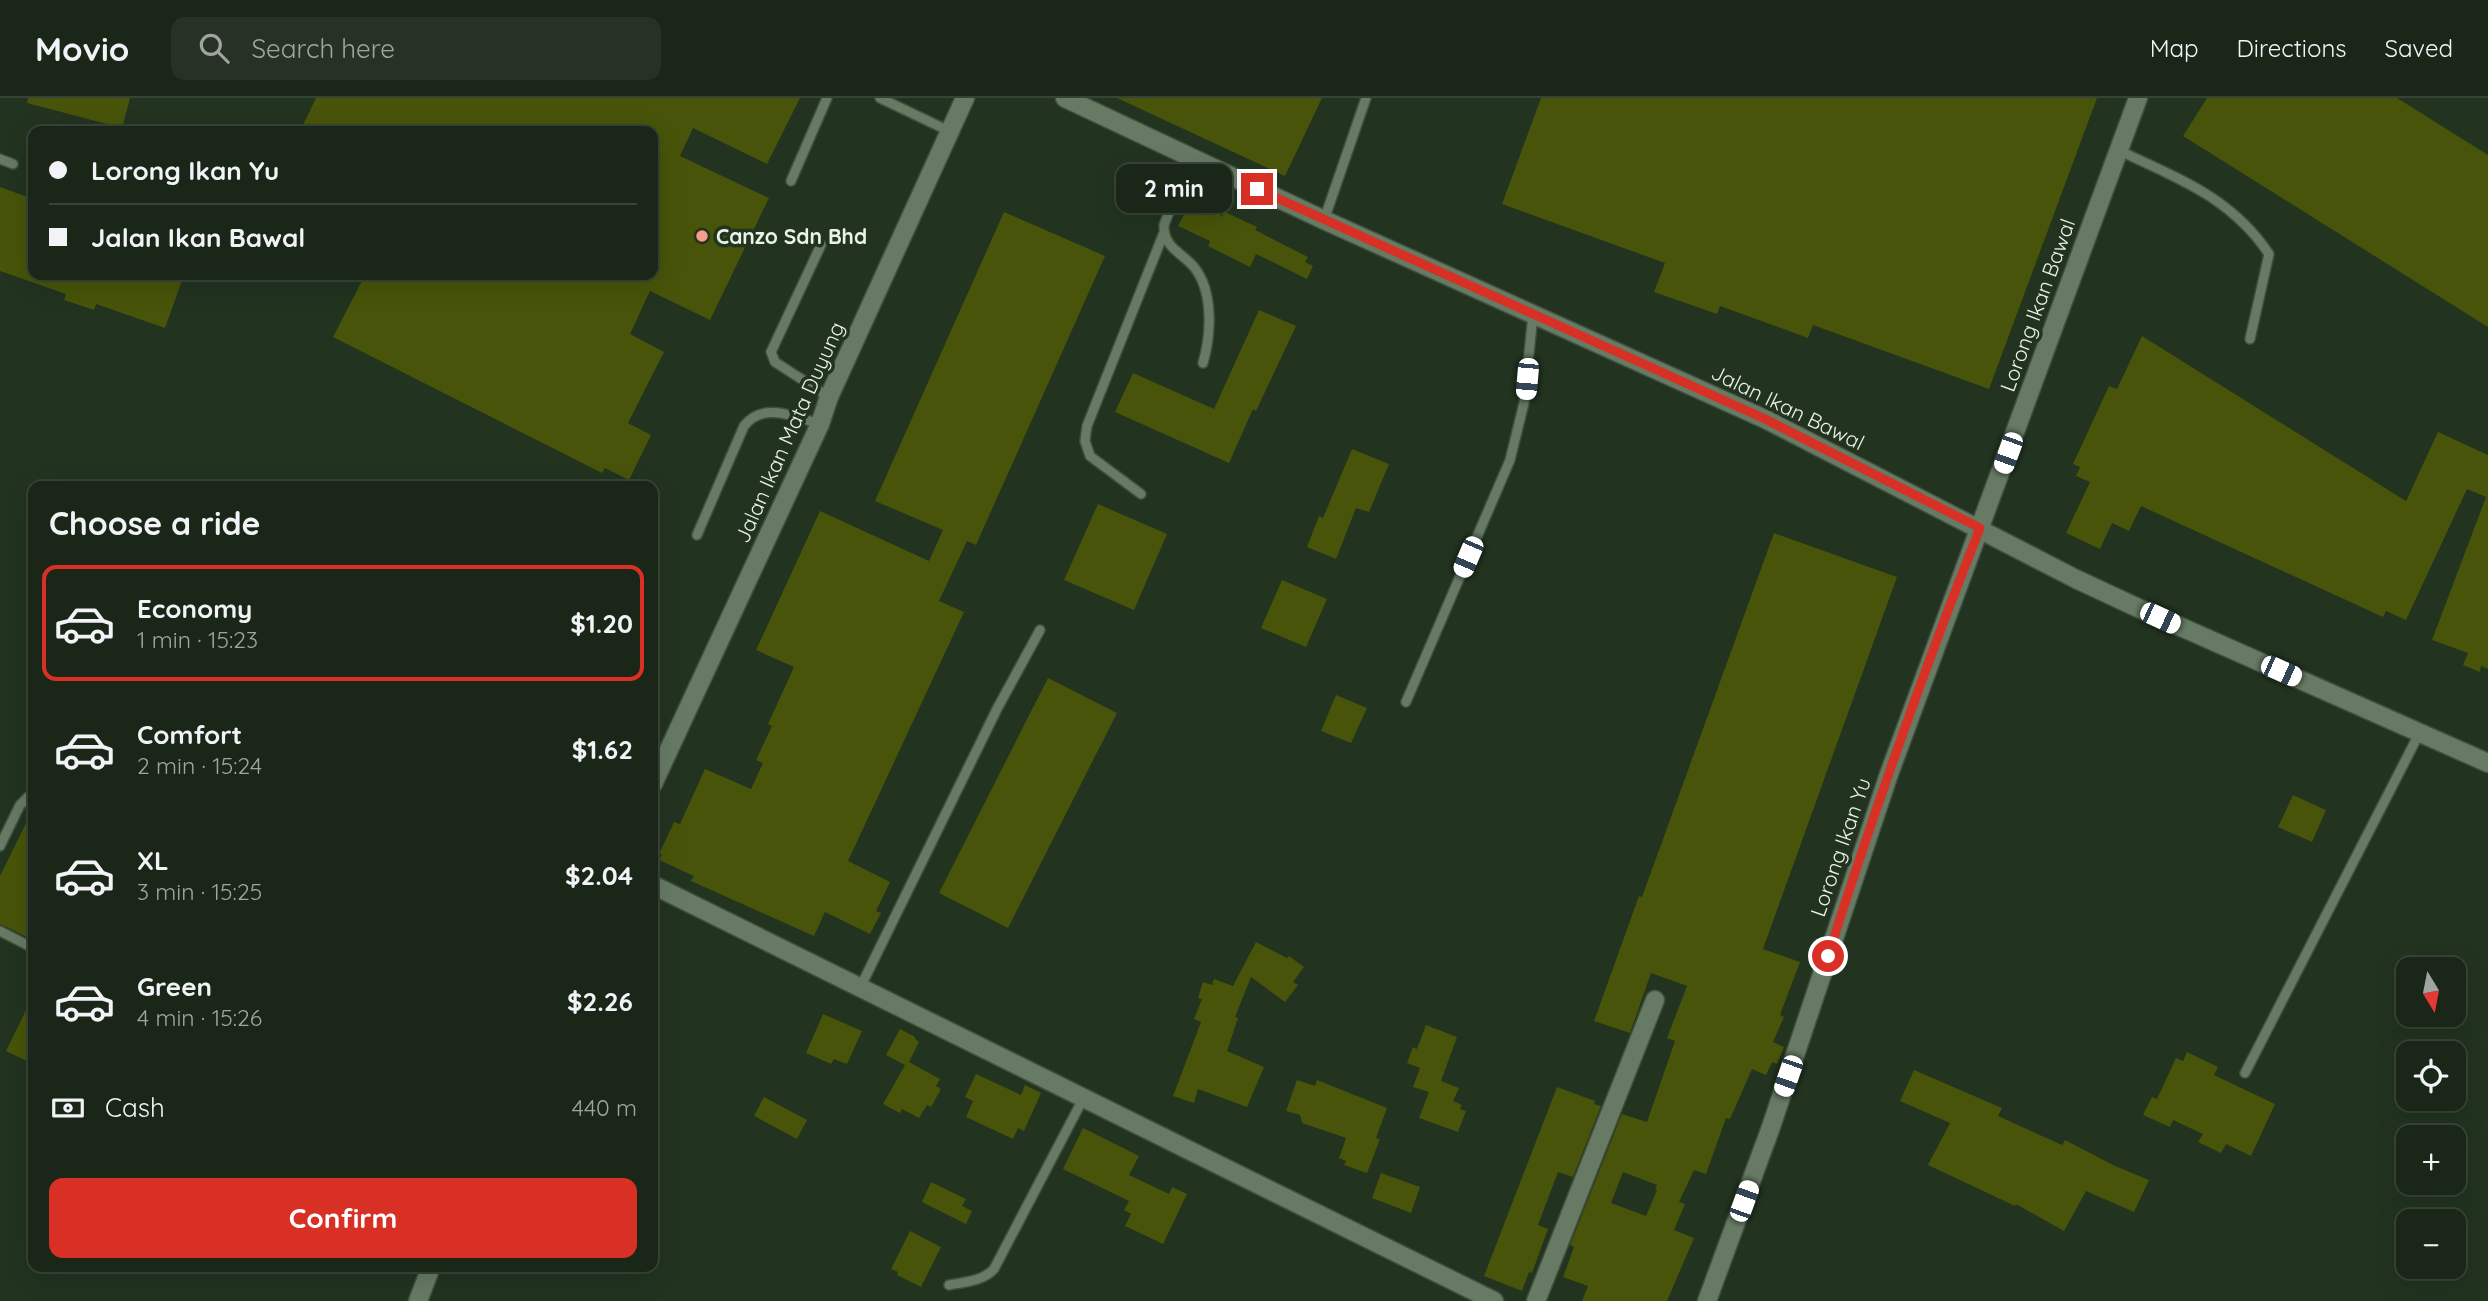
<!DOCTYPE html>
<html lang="en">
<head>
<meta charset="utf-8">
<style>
  body { margin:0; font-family:Quicksand,sans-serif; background:#273225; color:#f1f3f6; height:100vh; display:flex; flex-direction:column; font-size:26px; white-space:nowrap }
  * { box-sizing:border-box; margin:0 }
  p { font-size:23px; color:#9fa5a2 }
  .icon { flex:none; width:38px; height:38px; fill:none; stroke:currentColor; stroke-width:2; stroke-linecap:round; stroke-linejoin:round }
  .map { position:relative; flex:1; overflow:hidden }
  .sheet { position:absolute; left:28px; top:383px; width:630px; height:791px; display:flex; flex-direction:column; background:#1a2618; border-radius:14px; box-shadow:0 7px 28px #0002,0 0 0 2px #384337 }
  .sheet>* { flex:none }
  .guide { position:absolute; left:28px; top:28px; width:630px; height:154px; border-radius:14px; box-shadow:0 7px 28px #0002,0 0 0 2px #384337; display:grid; align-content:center; height:154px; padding:0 21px; background:#1a2618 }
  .needle { width:46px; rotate:170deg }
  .controls { position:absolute; left:2396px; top:859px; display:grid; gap:14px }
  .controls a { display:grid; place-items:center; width:70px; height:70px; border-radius:14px; background:#1a2618; box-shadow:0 7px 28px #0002,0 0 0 2px #384337; font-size:35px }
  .end { position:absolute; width:32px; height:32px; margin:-16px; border:9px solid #d93025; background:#fff; box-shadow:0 0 0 4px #fff }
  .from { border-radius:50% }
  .bubble { position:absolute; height:49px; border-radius:14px; background:#1a2618; box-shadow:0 7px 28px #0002,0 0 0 2px #384337; font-size:23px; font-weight:800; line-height:49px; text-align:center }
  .car { position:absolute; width:21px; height:42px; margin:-21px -10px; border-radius:9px; box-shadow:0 0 5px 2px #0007; background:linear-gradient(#fff 24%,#345 0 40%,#fff 0 76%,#345 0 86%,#fff 0) }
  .guide b { display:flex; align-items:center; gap:24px; height:66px; font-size:26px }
  .guide b+b { border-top:2px solid #384337 }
  .guide i { width:18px; height:18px; background:#f1f3f6 }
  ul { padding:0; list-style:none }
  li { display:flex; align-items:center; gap:21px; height:116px; margin:0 14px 10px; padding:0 7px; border:4px solid transparent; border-radius:14px }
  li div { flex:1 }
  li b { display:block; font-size:26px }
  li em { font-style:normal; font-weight:800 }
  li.on { border-color:#d93025 }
  li>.icon { width:63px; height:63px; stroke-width:1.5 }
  h2 { padding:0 21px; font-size:32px; line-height:84px }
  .pay { display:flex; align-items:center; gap:18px; height:77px; padding:0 21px; font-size:26px }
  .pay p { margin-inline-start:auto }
  .cta { display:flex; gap:14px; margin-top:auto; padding:14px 21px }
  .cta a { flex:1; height:80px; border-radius:14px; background:#d93025; color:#fff; font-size:28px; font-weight:800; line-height:80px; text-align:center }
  header { display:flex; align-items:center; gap:42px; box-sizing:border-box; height:98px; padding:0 35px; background:#1a2618; border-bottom:2px solid #384337 }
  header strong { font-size:33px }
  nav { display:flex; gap:38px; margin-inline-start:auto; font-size:24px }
  .search { width:490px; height:63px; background:#273225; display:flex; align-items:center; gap:18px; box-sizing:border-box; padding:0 24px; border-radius:14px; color:#9fa5a2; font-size:26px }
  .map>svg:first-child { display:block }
  .building { fill:#475409; fill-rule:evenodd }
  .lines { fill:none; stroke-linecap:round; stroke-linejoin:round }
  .service-casing { stroke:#404f3e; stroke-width:12 }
  .minor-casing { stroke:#404f3e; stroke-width:21 }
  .service { stroke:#667a64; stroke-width:9 }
  .minor { stroke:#667a64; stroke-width:18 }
  .route { stroke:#d93025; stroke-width:9 }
  .poi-dot { fill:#f49e89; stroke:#223320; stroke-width:2.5 }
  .labels { text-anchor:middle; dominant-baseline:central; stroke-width:7; stroke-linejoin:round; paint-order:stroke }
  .poi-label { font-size:21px; font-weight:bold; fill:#e9f4e7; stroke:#223320; text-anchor:start }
  .street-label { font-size:21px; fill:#e9f4e7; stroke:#223320 }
</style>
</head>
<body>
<header>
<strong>Movio</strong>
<div class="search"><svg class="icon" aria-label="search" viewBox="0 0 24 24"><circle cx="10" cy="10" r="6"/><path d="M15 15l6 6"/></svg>Search here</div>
<nav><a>Map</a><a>Directions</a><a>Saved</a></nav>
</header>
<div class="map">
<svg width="2488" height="1203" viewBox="0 0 2488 1203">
  <rect width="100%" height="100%" fill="#223320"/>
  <g class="building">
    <polygon points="28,0 130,0 122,30 27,5"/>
    <polygon points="316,0 800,0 767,66 693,30 680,58 769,100 710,222 650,193 630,236 664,254 628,325 651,337 629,382 605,370 602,375 333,239 365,177 653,177 653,33 300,33"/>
    <polygon points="1117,0 1322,0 1285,78"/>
    <polygon points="1541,0 2097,0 1989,291 1813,227 1808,240 1720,208 1717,216 1654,194 1665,165 1502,106"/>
    <polygon points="2207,0 2397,0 2488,57 2488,229 2183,38"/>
    <polygon points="0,89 33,101 33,177 184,177 165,230 96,206 94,212 64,202 66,196 0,173"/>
    <polygon points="1191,103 1222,118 1225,114 1257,129 1255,132 1308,159 1305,164 1313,168 1307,181 1256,156 1250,169 1208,148 1210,143 1178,128"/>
    <polygon points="1004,114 1105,158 976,447 967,443 939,503 964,514 848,763 890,784 876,813 881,815 870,836 825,814 814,838 691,783 694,778 659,762 662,757 659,756 674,724 680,726 705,671 751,691 763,665 756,662 772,628 768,626 794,569 756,552 820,413 929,463 943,432 875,403"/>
    <polygon points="1259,212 1296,228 1256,313 1253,311 1229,365 1115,314 1133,275 1214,311"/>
    <polygon points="2142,238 2406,403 2438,334 2488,357 2488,571 2481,568 2480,574 2463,567 2468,555 2432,542 2486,399 2467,391 2406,522 2386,513 2383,519 2141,408 2129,433 2112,425 2100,451 2066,435 2090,384 2076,378 2080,369 2073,366 2109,288 2117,291"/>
    <polygon points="1352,351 1389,366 1369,414 1356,410 1336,461 1307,449 1319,418 1323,420"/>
    <polygon points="1098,406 1167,436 1134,512 1064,482"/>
    <path d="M1774,435l123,44 -134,372 37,13 -20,53 4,2 -11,25 11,5 -7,17 -5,-2 -6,13 -14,-6 -22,50 -4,-1 -20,56 -12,-4 -15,32 6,2 -11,26 20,8 -27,63h-85l6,-15 -25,-9 11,-30 -4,-2 52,-131 25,8 28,-81 -8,-3 20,-52 -36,-13 -21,60 -36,-12 45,-125 3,1zM1623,1074l34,13 -2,4 2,1 -11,26 -35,-13z"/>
    <polygon points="1282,482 1327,501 1306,549 1261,530"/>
    <polygon points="1048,580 1117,615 1008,830 939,795"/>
    <polygon points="1336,597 1367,610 1351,645 1321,633"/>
    <polygon points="2293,697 2326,712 2312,744 2278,729"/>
    <polygon points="33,711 33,842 0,826 0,778"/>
    <polygon points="1256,844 1287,860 1289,858 1304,869 1293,884 1298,887 1285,904 1251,879 1235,919 1238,920 1227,953 1264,969 1247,1009 1198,991 1194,1005 1173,998 1201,924 1194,921 1202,901 1198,900 1203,884 1212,887 1214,881 1233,888"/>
    <polygon points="33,898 33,966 6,953"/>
    <polygon points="823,916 862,933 847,966 834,961 831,966 806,955"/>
    <polygon points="1426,927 1457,939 1441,983 1459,990 1453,1003 1462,1007 1460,1011 1466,1013 1458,1034 1419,1020 1429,994 1413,989 1420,970 1407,965 1413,949 1417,951"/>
    <polygon points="900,931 915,939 915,941 919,944 909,964 940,981 936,988 941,991 931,1009 927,1007 919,1020 902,1011 900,1015 883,1006 905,967 886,957"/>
    <polygon points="2187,954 2218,969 2214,977 2275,1006 2251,1058 2226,1046 2221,1055 2198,1044 2203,1036 2173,1022 2170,1029 2143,1017 2152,999 2157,1001 2176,960 2183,963"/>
    <polygon points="1914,972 2002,1010 1998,1018 2062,1047 2065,1042 2113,1067 2149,1082 2134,1114 2086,1093 2064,1133 2016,1106 2015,1108 1928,1067 1950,1025 1900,1003"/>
    <polygon points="976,976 1021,997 1025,987 1041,995 1024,1033 1018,1030 1013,1041 966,1019 973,1003 965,999"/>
    <polygon points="1297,982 1315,988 1317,982 1387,1010 1376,1040 1380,1041 1367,1075 1344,1067 1346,1063 1339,1060 1346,1040 1302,1025 1300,1017 1286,1013"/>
    <polygon points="1557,989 1595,1003 1594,1006 1601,1008 1573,1079 1558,1074 1538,1127 1548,1131 1532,1175 1529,1174 1522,1193 1484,1178"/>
    <polygon points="764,999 807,1022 797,1041 754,1018"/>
    <polygon points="1083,1030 1139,1058 1129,1077 1169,1096 1172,1089 1187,1096 1163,1146 1125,1128 1131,1116 1124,1112 1129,1103 1063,1071"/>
    <polygon points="1381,1075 1420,1089 1411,1115 1372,1100"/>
    <polygon points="931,1084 966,1101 962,1108 972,1113 966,1126 922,1104"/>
    <polygon points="910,1133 941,1149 921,1189 897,1177 898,1174 891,1171"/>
  </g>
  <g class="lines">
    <g class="service-casing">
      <g id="service">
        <polyline points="880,0 949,33"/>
        <path d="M2118,52c59,28 113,47 151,104l-19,85"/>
        <path d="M1190,60l-26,67c-1,22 17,27 30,42 20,25 17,68 9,96"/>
        <polyline points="0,61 13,66"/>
        <polyline points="791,83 827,0"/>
        <polyline points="1324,122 1366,0"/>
        <polyline points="821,147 771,254 775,264 829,299"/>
        <polyline points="1141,396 1090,358 1085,343 1087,328 1163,137"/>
        <path d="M697,437l47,-109c19,-25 51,-9 76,-2"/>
        <polyline points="1406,604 1510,362 1524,305 1533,216"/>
        <polyline points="0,748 20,707 28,699 33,699"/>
        <polyline points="0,833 33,850"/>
        <polyline points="860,890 997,611 1040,532"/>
        <polyline points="2245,975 2420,634"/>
        <path d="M949,1187c16,-3 34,-4 45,-16l89,-170"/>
      </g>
    </g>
    <g class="minor-casing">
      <g id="minor">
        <polyline points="1065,0 1324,122 1765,321 2076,481 2136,509 2488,665"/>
        <polyline points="653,686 820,326 829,299 965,0"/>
        <polyline points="653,787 1494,1203"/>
        <polyline points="418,1203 431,1169"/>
        <polyline points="1536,1203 1655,902"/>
        <polyline points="1707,1203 1771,1029 1889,676 2138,0"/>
      </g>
    </g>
    <use href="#service" class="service"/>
    <use href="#minor" class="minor"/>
  </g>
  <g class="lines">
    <path class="route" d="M1257,91l508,230 215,109c-56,141 -106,284 -152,428"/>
  </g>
  <circle class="poi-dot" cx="702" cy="138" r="7"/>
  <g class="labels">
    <g class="poi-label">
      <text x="716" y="138">Canzo Sdn Bhd</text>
    </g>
    <g class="street-label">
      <text transform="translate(2037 207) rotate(-70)">Lorong Ikan Bawal</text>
      <text transform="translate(1788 309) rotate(26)">Jalan Ikan Bawal</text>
      <text transform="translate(789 334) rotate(-66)">Jalan Ikan Mata Duyung</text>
      <text transform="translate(1840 749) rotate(-71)">Lorong Ikan Yu</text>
    </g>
  </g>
</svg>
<div class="controls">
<a><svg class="needle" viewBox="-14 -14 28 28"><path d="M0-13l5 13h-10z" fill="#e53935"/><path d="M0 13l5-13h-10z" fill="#9fa5a2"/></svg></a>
<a><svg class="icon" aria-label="locate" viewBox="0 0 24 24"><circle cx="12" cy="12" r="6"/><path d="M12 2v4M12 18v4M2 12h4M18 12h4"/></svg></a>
<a>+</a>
<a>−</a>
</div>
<i class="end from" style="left:1828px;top:858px"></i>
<i class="end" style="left:1257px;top:91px"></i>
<div class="bubble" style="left:1116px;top:66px;width:116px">2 min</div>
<i class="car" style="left:1527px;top:281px;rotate:185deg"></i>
<i class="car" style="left:2008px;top:355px;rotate:200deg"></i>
<i class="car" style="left:1468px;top:459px;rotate:203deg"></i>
<i class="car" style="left:2160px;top:520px;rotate:115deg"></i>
<i class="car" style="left:2281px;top:573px;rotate:114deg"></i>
<i class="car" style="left:1788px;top:978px;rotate:199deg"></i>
<i class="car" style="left:1744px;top:1103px;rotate:20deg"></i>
<div class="guide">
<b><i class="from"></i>Lorong Ikan Yu</b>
<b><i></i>Jalan Ikan Bawal</b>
</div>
<section class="sheet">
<h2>Choose a ride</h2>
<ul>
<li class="on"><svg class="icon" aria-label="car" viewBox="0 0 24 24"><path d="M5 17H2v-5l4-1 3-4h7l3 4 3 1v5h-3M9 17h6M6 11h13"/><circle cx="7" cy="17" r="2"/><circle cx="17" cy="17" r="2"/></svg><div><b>Economy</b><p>1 min · 15:23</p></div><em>$1.20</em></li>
<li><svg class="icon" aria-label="car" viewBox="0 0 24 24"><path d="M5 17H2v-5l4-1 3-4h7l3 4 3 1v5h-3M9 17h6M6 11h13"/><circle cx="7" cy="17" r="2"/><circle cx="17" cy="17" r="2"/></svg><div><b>Comfort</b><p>2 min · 15:24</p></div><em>$1.62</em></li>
<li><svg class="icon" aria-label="car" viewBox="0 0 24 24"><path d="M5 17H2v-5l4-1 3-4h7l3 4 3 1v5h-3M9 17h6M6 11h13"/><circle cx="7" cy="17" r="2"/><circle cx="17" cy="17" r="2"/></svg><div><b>XL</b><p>3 min · 15:25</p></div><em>$2.04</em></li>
<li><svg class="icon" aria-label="car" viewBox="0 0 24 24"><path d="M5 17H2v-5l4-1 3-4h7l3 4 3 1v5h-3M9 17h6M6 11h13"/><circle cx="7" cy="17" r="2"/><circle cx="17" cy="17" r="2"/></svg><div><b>Green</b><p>4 min · 15:26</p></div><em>$2.26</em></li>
</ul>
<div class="pay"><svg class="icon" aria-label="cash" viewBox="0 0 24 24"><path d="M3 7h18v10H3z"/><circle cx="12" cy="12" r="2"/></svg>Cash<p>440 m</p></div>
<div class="cta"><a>Confirm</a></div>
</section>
</div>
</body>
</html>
